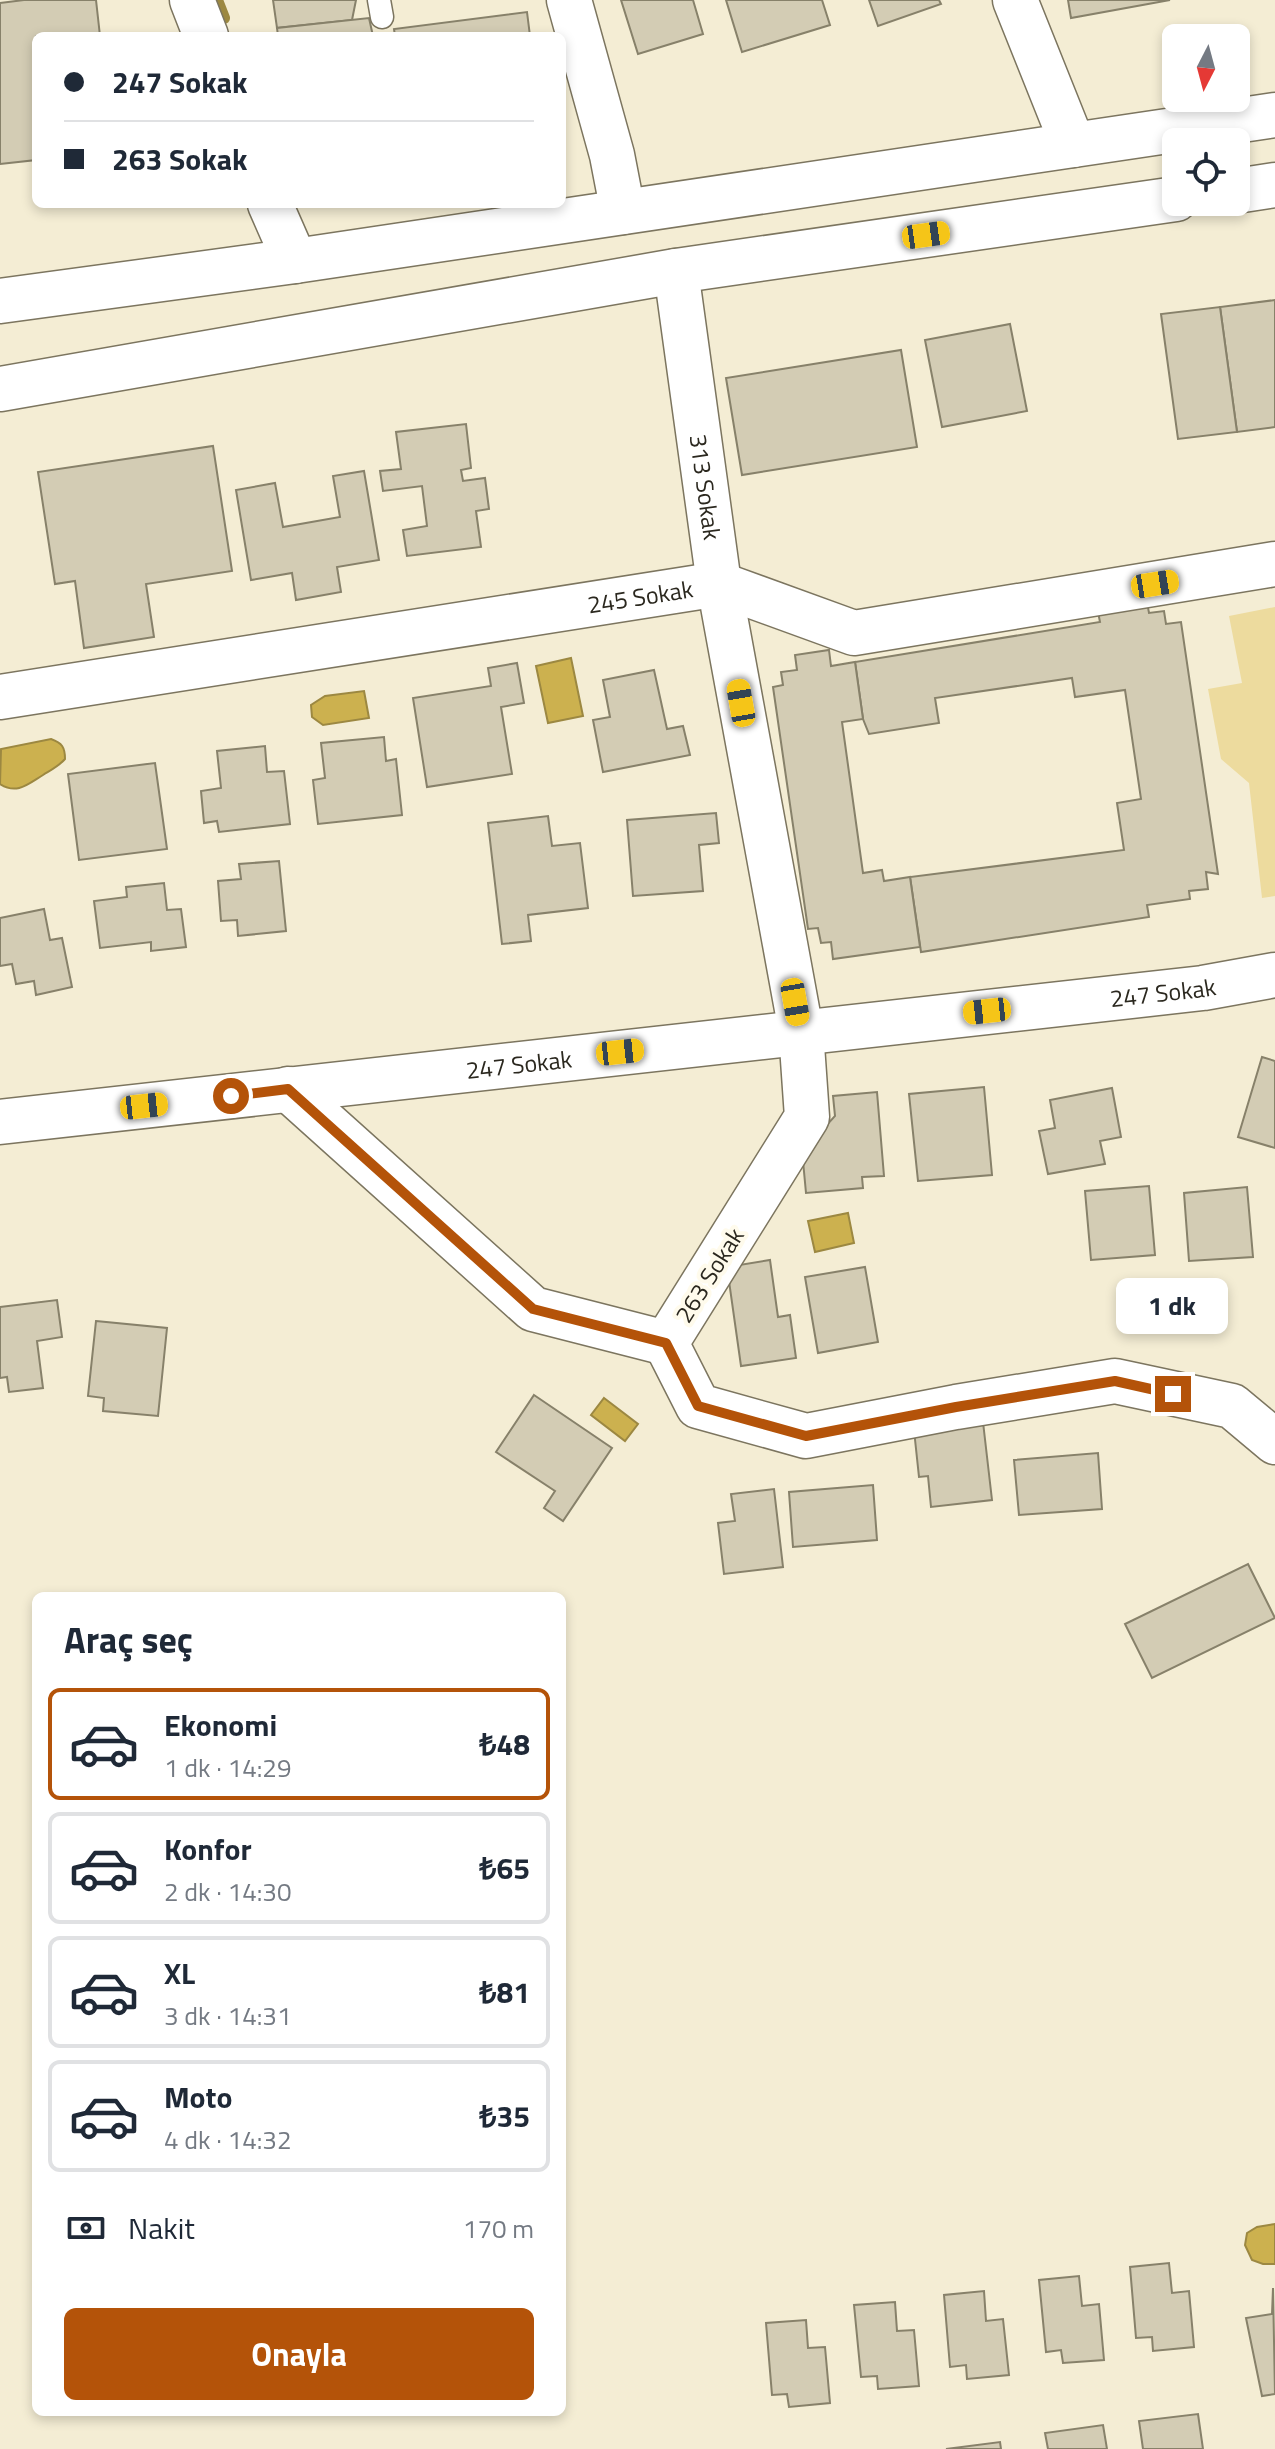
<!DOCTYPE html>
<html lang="tr">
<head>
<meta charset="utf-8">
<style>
  body { margin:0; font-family:"Titillium Web",sans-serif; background:#f6f6f7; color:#1f2937; height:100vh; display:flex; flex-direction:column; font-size:30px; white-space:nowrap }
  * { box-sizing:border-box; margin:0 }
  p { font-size:26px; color:#747a83 }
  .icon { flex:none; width:44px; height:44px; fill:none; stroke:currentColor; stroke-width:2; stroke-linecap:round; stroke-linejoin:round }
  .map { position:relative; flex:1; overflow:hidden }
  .panel { position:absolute; left:32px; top:1592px; width:534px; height:824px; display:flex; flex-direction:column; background:#fff; border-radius:12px; box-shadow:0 4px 12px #0003 }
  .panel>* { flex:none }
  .guide { position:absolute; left:32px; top:32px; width:534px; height:176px; border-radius:12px; box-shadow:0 4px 12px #0003; display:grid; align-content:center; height:176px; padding:0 32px; background:#fff }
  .needle { width:52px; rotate:186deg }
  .buttons { position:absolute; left:1162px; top:24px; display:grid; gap:16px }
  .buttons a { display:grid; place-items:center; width:88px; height:88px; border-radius:12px; background:#fff; box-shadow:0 4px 12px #0003; font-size:40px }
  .end { position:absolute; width:36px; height:36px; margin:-18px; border:10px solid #b45309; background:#fff; box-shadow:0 0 0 4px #fff }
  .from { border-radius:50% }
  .bubble { position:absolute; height:56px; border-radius:12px; background:#fff; box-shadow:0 4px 12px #0003; font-size:26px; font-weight:700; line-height:56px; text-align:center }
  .car { position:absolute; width:24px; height:48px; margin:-24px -12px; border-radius:10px; box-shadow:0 0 6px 2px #0007; background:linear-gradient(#f5c518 24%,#345 0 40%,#f5c518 0 76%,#345 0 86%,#f5c518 0) }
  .guide b { display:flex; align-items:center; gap:28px; height:76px; font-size:30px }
  .guide b+b { border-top:2px solid #e0e1e3 }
  .guide i { width:20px; height:20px; background:#1f2937 }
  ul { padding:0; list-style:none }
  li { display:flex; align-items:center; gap:24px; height:112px; margin:0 16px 12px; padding:0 16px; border:4px solid #e0e1e3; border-radius:12px }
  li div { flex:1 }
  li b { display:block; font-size:30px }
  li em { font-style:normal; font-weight:700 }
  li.active { border-color:#b45309 }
  li>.icon { width:72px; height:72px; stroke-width:1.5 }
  h2 { padding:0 32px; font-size:36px; line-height:96px }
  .pay { display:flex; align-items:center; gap:20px; height:88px; padding:0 32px; font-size:30px }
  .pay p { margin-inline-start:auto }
  .primary-button { display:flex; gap:16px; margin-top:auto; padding:16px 32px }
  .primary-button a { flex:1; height:92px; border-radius:12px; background:#b45309; color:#fff; font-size:32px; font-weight:700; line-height:92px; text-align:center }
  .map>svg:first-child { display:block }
  .green { fill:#eddb9e }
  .water { fill:#ccb14f; stroke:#9c8841; stroke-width:2 }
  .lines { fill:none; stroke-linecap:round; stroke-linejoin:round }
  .stream { stroke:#9c8841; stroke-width:12 }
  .building { fill:#d3ccb4; stroke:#87816a; stroke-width:2 }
  .lane-casing { stroke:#7c755f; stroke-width:25 }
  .street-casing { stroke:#7c755f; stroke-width:47 }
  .highway-casing { stroke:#7c755f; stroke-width:47 }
  .lane { stroke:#fff; stroke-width:22 }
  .street { stroke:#fff; stroke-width:44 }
  .highway { stroke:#fff; stroke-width:44 }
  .route { stroke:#b45309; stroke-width:10 }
  .labels { text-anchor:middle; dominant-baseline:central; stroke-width:8; stroke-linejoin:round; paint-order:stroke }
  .street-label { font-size:24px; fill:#2b281f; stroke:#fffbec }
</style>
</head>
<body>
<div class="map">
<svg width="1275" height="2449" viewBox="0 0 1275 2449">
  <rect width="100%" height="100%" fill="#f4edd4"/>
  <polygon class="green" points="1275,607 1275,896 1262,898 1249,783 1221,759 1208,689 1242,683 1229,616"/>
  <g class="water">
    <polygon points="571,658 583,716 548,723 536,666"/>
    <polygon points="364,691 369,718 323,725 312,717 311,705 325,696"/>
    <path d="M51,739c11,4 14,8 14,20 -6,7 -14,11 -22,16 -15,9 -26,20 -43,9l1,-35z"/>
    <polygon points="848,1213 854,1243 815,1252 808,1221"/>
    <polygon points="604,1398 638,1424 625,1441 591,1415"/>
    <polygon points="1275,2224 1275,2264 1263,2264 1252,2260 1245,2245 1247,2233 1257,2227"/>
  </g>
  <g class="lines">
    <polyline class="stream" points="217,0 224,18"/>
  </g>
  <g class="building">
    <polygon points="24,0 96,0 100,36 36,36 36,160 0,164 0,3"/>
    <polygon points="273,0 356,0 352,20 277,28"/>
    <polygon points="621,0 693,0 703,34 638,54"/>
    <polygon points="726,0 822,0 830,25 742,52"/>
    <polygon points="869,0 939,0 941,4 878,26"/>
    <polygon points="1068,0 1170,0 1071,18"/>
    <polygon points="527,12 530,36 395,36 394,29"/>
    <polygon points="369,18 373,36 278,36 277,28"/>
    <polygon points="1275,300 1275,427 1237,432 1220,307"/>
    <polygon points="1220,307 1237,432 1178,439 1161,314"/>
    <polygon points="1010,324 1027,411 942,427 925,340"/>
    <polygon points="901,350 917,447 742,475 726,378"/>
    <polygon points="466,424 471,468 461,470 463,481 485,478 489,509 476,511 481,547 407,556 403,530 427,526 422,486 383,491 380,471 401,469 396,432"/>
    <polygon points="213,446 232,571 146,584 154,637 84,648 75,581 55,584 38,472"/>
    <polygon points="364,471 379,560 337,567 341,592 296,600 292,573 251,580 236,490 275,483 283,527 340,517 333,476"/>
    <polygon points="1146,597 1149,613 1164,611 1166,624 1181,622 1218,874 1206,872 1208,889 1189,891 1190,899 1147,905 1149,917 921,952 910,877 1124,850 1117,803 1141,799 1125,690 1075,697 1072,678 935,698 939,723 869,734 863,719 855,662 1100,622 1098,612"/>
    <polygon points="829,650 831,666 855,662 863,719 842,722 863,873 882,870 884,881 910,877 920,947 833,959 831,942 821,943 818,928 808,929 773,687 783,685 781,672 797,670 795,655"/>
    <polygon points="517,663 524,703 501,707 512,774 427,787 413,698 491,686 488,668"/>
    <polygon points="654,670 667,729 683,726 690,755 603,772 593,720 610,717 603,680"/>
    <polygon points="384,737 386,761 396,759 402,815 318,824 313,780 325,778 321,743"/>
    <polygon points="265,746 267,772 284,771 290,824 219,832 217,821 204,823 201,791 221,788 217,751"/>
    <polygon points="155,763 167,849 79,860 68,774"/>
    <polygon points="716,813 719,843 699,845 703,891 633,896 627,820"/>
    <polygon points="548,816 552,846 580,843 588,908 528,915 531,941 502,944 488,823"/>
    <polygon points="279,861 286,931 238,936 237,920 221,921 218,881 241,879 239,864"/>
    <polygon points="164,883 167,910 181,909 186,947 151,951 151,942 100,948 94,901 127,897 126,887"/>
    <polygon points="44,909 50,940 62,938 72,987 36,995 34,981 16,984 12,964 0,966 0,918"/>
    <polygon points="1262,1057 1275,1061 1275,1148 1238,1137"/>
    <polygon points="984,1087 992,1175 918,1181 909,1094"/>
    <polygon points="1112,1088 1121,1137 1100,1141 1105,1164 1048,1174 1039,1131 1055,1128 1050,1100"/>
    <polygon points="877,1092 884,1176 862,1177 863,1188 806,1193 800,1129 825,1127 835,1116 833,1096"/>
    <polygon points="1149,1186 1155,1255 1091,1260 1085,1191"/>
    <polygon points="1247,1187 1253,1257 1189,1261 1184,1193"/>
    <polygon points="770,1260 778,1317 790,1315 796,1358 741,1366 727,1267"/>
    <polygon points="865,1267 878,1342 818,1353 805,1277"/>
    <polygon points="57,1300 62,1337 37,1341 43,1388 9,1392 7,1377 0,1378 0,1307"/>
    <polygon points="96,1321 167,1328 158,1416 103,1411 104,1398 88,1396"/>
    <polygon points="534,1395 612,1448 563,1521 544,1508 555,1491 496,1452"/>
    <polygon points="983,1422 992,1500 931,1507 928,1476 919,1477 914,1430"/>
    <polygon points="1098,1453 1102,1509 1019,1515 1014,1460"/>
    <polygon points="873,1485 877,1540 793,1547 789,1492"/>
    <polygon points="774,1489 783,1567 724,1574 718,1523 735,1521 731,1494"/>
    <polygon points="1248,1564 1275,1618 1152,1678 1125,1624"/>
    <polygon points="1169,2263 1172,2293 1189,2291 1194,2347 1153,2351 1152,2337 1136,2338 1130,2267"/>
    <polygon points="1079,2276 1082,2306 1099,2304 1104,2360 1063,2363 1061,2350 1046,2352 1039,2280"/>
    <polygon points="1273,2288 1275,2394 1262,2396 1246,2318 1272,2314"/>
    <polygon points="984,2291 986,2321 1003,2319 1009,2375 967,2379 966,2365 950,2367 944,2295"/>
    <polygon points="895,2302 897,2331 914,2330 919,2386 878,2389 877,2376 861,2377 854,2305"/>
    <polygon points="806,2320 808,2348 825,2347 830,2403 789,2407 787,2394 772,2395 766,2323"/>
    <polygon points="1198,2414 1203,2449 1143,2449 1139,2421"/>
    <polygon points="1103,2425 1107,2449 1048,2449 1045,2433"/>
    <polygon points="1000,2442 1001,2449 946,2449"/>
  </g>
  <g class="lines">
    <g class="lane-casing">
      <polyline id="lane" points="379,0 382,17"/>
    </g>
    <g class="street-casing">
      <g id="street">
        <polyline points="192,0 206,36"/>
        <polyline points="569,0 612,155 623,212"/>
        <polyline points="1015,0 1073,145"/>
        <polyline points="270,204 295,261"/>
        <path id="s1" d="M676,271l43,313 82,447 6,86 -141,226 32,63 108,30 150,-29 159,-26 117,25 43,36"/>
        <path id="s2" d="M0,697l719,-113 135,49 421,-69"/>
        <polyline points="288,1089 533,1309 666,1343"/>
        <path id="s3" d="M0,1122l1203,-134 72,-13"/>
      </g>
    </g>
    <g class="highway-casing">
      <g id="highway">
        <polyline points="1236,191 1275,185"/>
        <polyline points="0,301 295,261 1275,115"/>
        <polyline points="0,389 676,271 1176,199"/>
      </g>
    </g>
    <use href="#lane" class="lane"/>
    <use href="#street" class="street"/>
    <use href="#highway" class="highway"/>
  </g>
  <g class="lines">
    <polyline class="route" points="231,1096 288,1089 533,1309 666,1343 698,1406 806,1436 956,1407 1115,1381 1173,1394"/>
  </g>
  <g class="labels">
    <g class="street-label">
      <text stroke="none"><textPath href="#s1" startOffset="218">313 Sokak</textPath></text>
      <text stroke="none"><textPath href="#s2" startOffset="648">245 Sokak</textPath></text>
      <text stroke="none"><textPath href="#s3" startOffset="1170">247 Sokak</textPath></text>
      <text stroke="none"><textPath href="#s3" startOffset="522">247 Sokak</textPath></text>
      <text transform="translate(709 1275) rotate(-58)">263 Sokak</text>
    </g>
  </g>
</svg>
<div class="buttons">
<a><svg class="needle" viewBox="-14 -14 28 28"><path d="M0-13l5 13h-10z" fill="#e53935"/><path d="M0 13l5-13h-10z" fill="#747a83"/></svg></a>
<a><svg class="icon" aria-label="locate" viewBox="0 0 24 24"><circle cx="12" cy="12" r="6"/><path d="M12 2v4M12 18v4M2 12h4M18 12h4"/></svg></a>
</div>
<i class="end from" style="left:231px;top:1096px"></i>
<i class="end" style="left:1173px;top:1394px"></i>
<div class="bubble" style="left:1116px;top:1278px;width:112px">1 dk</div>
<i class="car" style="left:926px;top:235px;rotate:82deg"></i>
<i class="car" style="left:1155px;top:584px;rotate:81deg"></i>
<i class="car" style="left:741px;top:703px;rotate:350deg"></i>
<i class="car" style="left:795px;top:1002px;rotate:170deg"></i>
<i class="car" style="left:987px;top:1011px;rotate:264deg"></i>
<i class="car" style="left:620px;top:1052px;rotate:84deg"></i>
<i class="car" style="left:144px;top:1106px;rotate:84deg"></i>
<div class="guide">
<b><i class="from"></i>247 Sokak</b>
<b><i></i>263 Sokak</b>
</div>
<section class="panel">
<h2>Araç seç</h2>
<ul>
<li class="active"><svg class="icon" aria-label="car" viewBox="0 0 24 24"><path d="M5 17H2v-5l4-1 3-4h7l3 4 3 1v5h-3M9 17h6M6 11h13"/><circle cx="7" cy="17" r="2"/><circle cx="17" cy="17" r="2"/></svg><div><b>Ekonomi</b><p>1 dk · 14:29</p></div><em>₺48</em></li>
<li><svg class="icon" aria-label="car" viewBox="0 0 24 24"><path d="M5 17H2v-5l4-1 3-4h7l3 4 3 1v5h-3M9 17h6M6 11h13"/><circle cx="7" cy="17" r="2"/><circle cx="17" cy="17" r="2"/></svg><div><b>Konfor</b><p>2 dk · 14:30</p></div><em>₺65</em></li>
<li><svg class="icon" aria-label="car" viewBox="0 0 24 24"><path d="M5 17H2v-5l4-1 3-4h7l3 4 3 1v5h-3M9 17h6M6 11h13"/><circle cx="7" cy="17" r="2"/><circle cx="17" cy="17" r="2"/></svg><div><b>XL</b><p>3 dk · 14:31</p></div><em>₺81</em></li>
<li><svg class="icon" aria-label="car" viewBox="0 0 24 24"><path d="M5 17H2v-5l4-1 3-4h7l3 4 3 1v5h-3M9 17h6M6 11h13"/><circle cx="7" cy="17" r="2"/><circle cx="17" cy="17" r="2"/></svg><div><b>Moto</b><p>4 dk · 14:32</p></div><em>₺35</em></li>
</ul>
<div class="pay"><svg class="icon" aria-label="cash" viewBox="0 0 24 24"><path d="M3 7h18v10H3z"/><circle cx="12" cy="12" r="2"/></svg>Nakit<p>170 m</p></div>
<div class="primary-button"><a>Onayla</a></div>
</section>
</div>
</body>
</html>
